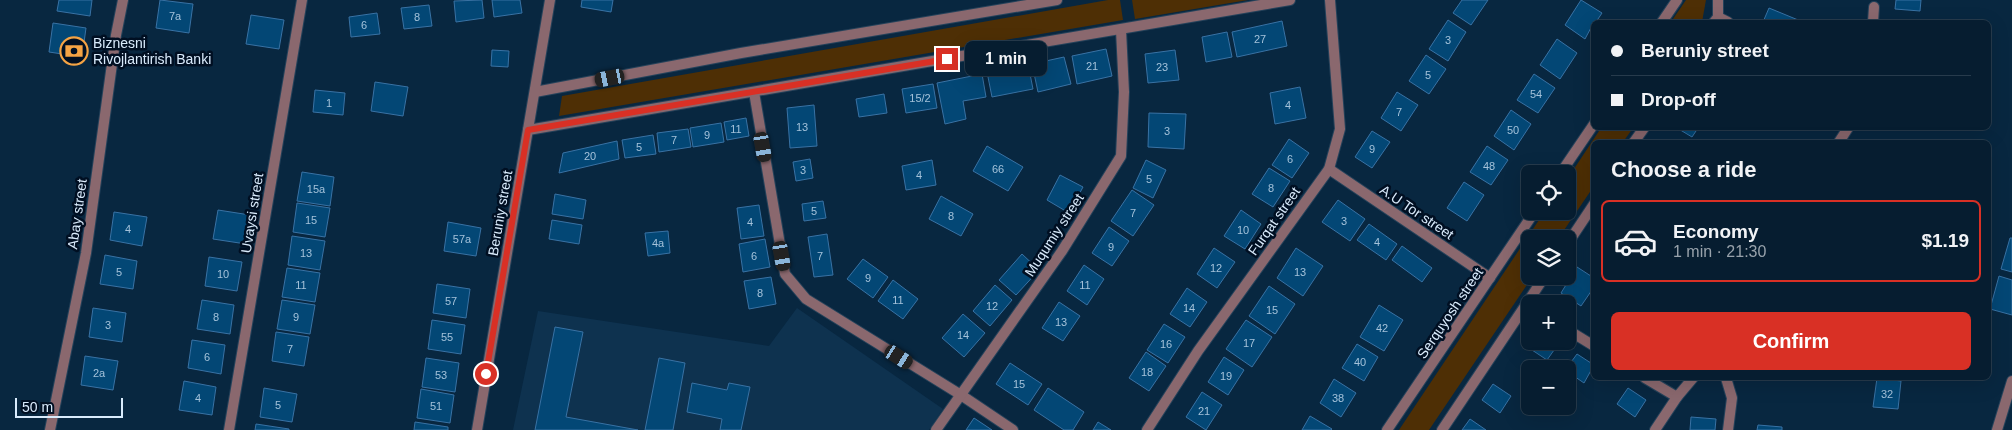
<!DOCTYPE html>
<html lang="en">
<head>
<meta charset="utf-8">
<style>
  body { margin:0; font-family:Arial,sans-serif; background:#0f2638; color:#f1f3f6; height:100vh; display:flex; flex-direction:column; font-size:19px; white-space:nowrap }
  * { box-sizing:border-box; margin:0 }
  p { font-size:16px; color:#98a2ab }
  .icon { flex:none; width:28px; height:28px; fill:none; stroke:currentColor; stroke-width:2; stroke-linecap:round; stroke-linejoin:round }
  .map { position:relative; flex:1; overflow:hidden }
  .details { position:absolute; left:1591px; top:140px; width:400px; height:240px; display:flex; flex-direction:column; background:#061d30; border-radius:8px; box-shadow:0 5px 20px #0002,0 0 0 1px #273b4c }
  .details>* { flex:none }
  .top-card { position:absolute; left:1591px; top:20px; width:400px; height:110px; border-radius:8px; box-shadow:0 5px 20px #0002,0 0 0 1px #273b4c; display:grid; align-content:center; height:110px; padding:0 20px; background:#061d30 }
  .fabs { position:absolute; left:1521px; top:165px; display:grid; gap:10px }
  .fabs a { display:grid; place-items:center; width:55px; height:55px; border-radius:8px; background:#061d30; box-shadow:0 5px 20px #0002,0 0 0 1px #273b4c; font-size:25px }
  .scale { position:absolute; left:15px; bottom:12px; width:108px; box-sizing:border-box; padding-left:5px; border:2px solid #d9ebfc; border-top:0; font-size:14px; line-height:18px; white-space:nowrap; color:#d9ebfc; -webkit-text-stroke:4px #000f22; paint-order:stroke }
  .end { position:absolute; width:22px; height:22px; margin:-11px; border:6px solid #d93025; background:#fff; box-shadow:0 0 0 2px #fff }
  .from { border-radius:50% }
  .bubble { position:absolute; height:35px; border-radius:8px; background:#061d30; box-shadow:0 5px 20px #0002,0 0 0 1px #273b4c; font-size:16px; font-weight:600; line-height:35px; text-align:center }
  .car { position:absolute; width:15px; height:30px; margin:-15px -8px; border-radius:6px; box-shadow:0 0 4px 1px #0007; background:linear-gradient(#222 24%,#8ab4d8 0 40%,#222 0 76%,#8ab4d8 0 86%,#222 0) }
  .top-card b { display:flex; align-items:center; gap:18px; height:48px; font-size:19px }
  .top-card b+b { border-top:1px solid #273b4c }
  .top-card i { width:12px; height:12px; background:#f1f3f6 }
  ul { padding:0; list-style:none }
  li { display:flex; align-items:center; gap:15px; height:82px; margin:0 10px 8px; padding:0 10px; border:2px solid transparent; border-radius:8px }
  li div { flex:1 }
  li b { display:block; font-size:19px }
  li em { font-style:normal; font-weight:600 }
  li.selected { border-color:#d93025 }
  li>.icon { width:45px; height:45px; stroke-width:1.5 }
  h2 { padding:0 20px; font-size:22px; line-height:60px }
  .action { display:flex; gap:10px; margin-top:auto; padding:10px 20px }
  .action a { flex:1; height:58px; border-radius:8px; background:#d93025; color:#fff; font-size:20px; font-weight:600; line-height:58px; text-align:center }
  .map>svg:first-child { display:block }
  .built { fill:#0e324f }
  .green { fill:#4e2f05 }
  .building { fill:#034775; stroke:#3972a4 }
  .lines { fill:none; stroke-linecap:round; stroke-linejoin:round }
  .minor-casing { stroke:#25425a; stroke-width:12 }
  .tertiary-casing { stroke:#25425a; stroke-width:12 }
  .minor { stroke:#8a686e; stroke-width:10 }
  .tertiary { stroke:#8a686e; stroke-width:10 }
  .route { stroke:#d93025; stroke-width:6 }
  .labels { text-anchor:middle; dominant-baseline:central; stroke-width:5; stroke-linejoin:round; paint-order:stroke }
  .number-label { font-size:11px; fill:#a4c2da }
  .poi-label { font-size:14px; fill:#d9ebfc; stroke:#000f22; text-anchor:start }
  .street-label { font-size:14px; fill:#d9ebfc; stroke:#000f22 }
</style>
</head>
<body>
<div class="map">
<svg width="2012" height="430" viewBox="0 0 2012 430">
  <rect width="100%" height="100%" fill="#082740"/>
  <polygon class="built" points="797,308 943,409 929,430 513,430 538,311 769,346"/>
  <g class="green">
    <polygon points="1108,0 1120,0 1123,20 559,116 562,96"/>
    <polygon points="1132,0 1248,0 1135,19"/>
    <polygon points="1686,0 1706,0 1702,22 1671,22"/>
    <polygon points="1601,128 1633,128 1623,142 1594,142 1594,186 1558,239 1530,239 1530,276 1533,276 1429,430 1399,430 1545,211 1568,211 1568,178"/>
  </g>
  <g class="building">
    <polygon points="59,0 92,0 90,16 57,11"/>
    <polygon points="160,0 193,4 189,33 156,28"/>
    <polygon points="482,0 484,18 456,22 454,1"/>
    <polygon points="492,0 520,0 522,13 494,17"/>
    <polygon points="582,0 613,0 611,12 581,7"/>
    <polygon points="1462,0 1488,0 1471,25 1453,13"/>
    <polygon points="1581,0 1602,13 1596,22 1594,22 1585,39 1565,25"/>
    <polygon points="1896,0 1921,0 1920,11 1895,9"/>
    <polygon points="429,5 432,26 404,29 401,8"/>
    <polygon points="1769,8 1803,22 1763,22"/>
    <polygon points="377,13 380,34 351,37 349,17"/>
    <polygon points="251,15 284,20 279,49 246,44"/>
    <polygon points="1448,20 1466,32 1448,61 1429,49"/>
    <polygon points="1282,21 1287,46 1237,57 1232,32"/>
    <polygon points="53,23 86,28 82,57 49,52"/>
    <polygon points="1227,32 1232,57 1206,62 1202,37"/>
    <polygon points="1557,39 1577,53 1560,79 1540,65"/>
    <polygon points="1106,49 1112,76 1077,84 1072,56"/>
    <polygon points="492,50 509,51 508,67 491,66"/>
    <polygon points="1175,50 1179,80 1148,83 1145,54"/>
    <polygon points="1426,55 1446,69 1429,94 1409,81"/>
    <polygon points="1064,57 1071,84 1038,92 1032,64"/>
    <polygon points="1028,64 1033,89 992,97 987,72"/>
    <polygon points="982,74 986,97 963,101 966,119 945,124 937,83"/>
    <polygon points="1534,74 1555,88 1538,113 1517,100"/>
    <polygon points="375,82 408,87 403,116 371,111"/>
    <polygon points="933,84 937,108 906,113 902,89"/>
    <polygon points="1300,87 1306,118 1275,124 1270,93"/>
    <polygon points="315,90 345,93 343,115 313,112"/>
    <polygon points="1397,92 1418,105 1401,131 1381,118"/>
    <polygon points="884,94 887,113 859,117 856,99"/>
    <polygon points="814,105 817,146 790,148 787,108"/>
    <polygon points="1511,110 1531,124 1514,150 1494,136"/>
    <polygon points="1149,113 1186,114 1184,149 1148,147"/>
    <polygon points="746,118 749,136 727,140 724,122"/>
    <polygon points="721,123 724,142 693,147 690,128"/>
    <polygon points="1677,128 1698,128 1692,137"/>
    <polygon points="688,129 691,147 659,152 657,133"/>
    <polygon points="1372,131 1390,142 1372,168 1355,157"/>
    <polygon points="653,135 656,154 625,158 622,140"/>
    <polygon points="1289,139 1309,153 1292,178 1272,165"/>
    <polygon points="617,141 619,159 559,173 563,153"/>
    <polygon points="987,146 1023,167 1008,191 973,171"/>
    <polygon points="1487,146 1508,160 1491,185 1470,172"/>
    <polygon points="810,159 813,178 796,181 793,162"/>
    <polygon points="932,160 936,185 906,190 902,166"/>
    <polygon points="1146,160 1166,170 1153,198 1133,188"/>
    <polygon points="1269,168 1290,181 1273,207 1252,194"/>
    <polygon points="302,172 334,177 330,206 297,201"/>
    <polygon points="1060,175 1083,187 1069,213 1047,200"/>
    <polygon points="1464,182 1484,195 1467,221 1447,208"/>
    <polygon points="1132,190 1154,205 1133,236 1111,221"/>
    <polygon points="555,194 586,200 583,219 552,214"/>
    <polygon points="941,196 973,214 961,236 929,219"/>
    <polygon points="1338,200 1365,219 1350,241 1322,222"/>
    <polygon points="823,201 826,218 804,221 802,204"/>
    <polygon points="297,203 330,208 325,237 293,232"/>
    <polygon points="759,205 764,236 741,239 737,208"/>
    <polygon points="218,210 250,215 246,244 213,239"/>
    <polygon points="1241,210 1261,224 1245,249 1224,236"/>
    <polygon points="114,212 147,217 142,246 110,240"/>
    <polygon points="552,220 582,225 579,244 549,239"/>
    <polygon points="448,222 481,228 476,256 444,251"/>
    <polygon points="1369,224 1397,244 1386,260 1357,240"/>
    <polygon points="1109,227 1129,241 1112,266 1092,253"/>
    <polygon points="668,231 670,253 648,256 645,233"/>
    <polygon points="827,234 833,275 814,277 808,237"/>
    <polygon points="292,236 325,241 320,270 288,265"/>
    <polygon points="2010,238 2012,238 2012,272 2001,269"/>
    <polygon points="765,239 770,267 743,272 739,244"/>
    <polygon points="1402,246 1432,268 1422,282 1392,260"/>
    <polygon points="1214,248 1235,262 1217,288 1197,274"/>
    <polygon points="1296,248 1323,266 1303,296 1277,278"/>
    <polygon points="1022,254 1039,270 1016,295 999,280"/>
    <polygon points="105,255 137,261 133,289 100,284"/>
    <polygon points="209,257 242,262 237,291 205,286"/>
    <polygon points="863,259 888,277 873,298 847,279"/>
    <polygon points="1084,265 1104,279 1087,305 1067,291"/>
    <polygon points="1577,267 1594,278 1594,287 1581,306 1561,293"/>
    <polygon points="287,268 320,273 315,302 282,297"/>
    <polygon points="1999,276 2012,280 2012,315 1990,309"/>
    <polygon points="771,277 776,304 749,309 744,281"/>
    <polygon points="893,280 918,299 903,319 878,301"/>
    <polygon points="437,284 470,289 466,318 433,313"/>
    <polygon points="995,285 1012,300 990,326 973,311"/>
    <polygon points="1269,286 1295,304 1275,334 1249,316"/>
    <polygon points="1187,288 1207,302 1190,327 1170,314"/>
    <polygon points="202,300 234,305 230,334 197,329"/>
    <polygon points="282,300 315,305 310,334 277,329"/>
    <polygon points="1059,302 1080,316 1063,341 1042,328"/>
    <polygon points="1379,305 1403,320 1384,351 1360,337"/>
    <polygon points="93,308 126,313 122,342 89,337"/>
    <polygon points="963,314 985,333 964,357 942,338"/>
    <polygon points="432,320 465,325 461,354 428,349"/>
    <polygon points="1246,320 1272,337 1252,367 1226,349"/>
    <polygon points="1164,324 1185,337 1168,363 1147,350"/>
    <polygon points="555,327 583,332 566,417 638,430 535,430"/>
    <polygon points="276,332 309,337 304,366 272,361"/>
    <polygon points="192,340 225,345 221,374 188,368"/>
    <polygon points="1533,341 1556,341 1559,343 1547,360 1529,348"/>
    <polygon points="1357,344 1378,357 1364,381 1342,368"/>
    <polygon points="1146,352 1166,366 1149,391 1129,378"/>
    <polygon points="1577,354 1594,365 1584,383 1568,372 1566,369"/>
    <polygon points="85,356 118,361 113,390 81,385"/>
    <polygon points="1224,357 1244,370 1228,395 1208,382"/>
    <polygon points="426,358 459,363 455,392 422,387"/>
    <polygon points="659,358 685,363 673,430 645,430"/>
    <polygon points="1010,363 1042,384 1028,405 996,384"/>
    <polygon points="1877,378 1901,381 1898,409 1873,407"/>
    <polygon points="1334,379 1356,393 1341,417 1320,403"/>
    <polygon points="184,381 216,387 212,415 179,410"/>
    <polygon points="692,383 727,390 729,383 750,387 741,430 720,430 722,419 687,412"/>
    <polygon points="1493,384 1511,396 1500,413 1482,400"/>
    <polygon points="264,388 297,394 292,422 260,417"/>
    <polygon points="1048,388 1084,412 1073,430 1064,430 1034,410"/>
    <polygon points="1628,388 1646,400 1635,417 1617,404"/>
    <polygon points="421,389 454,395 450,423 417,418"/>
    <polygon points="1202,392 1222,405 1206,430 1186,417"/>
    <polygon points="1310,416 1332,429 1331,430 1302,430"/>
    <polygon points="1691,417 1716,419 1715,430 1690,430"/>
    <polygon points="974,418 992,430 966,430"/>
    <polygon points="1470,419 1486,430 1462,430"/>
    <polygon points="415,422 448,427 448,430 414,430"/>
    <polygon points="1098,422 1111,430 1093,430"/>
    <polygon points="256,424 289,429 289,430 255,430"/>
    <polygon points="1758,425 1782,427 1782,430 1757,430"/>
  </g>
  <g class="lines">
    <g class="minor-casing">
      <g id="minor">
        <polyline points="1718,17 1728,22"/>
        <polyline points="1873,22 1874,7"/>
        <polyline points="754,92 785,274 806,299 961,395 1013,430"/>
        <polyline points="1839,142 1848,128"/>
        <polyline points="1329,169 1490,278"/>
        <polyline points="1568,330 1594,346"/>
        <polyline points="1645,378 1677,397"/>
        <polyline points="1726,378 1732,398 1728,430"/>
        <polyline points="50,430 86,253 116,35 123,0"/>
        <polyline points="229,430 302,0"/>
        <polyline points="936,430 1062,251 1121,156 1124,92 1121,30"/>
        <polyline points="1147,430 1198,351 1329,169 1340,129 1330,0"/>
        <polyline points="1655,430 1677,397 1693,378"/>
        <polyline points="1997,430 2012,381"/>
      </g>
    </g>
    <g class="tertiary-casing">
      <g id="tertiary">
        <polyline points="1662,22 1677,0"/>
        <polyline points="1714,22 1718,17 1718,0"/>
        <polyline points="535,92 741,53 1057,0"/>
        <polyline points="528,130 1290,0"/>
        <polyline points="1634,142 1644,128"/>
        <polyline points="1560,174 1594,124"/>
        <polyline points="1568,243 1594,204"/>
        <polyline points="477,430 550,0"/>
        <polyline points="1387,430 1535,211"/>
        <polyline points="1442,430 1545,276"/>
      </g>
    </g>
    <use href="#minor" class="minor"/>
    <use href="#tertiary" class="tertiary"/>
  </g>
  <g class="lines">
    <polyline class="route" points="486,374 528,130 947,59"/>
  </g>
  <defs>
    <g id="bank-ring" transform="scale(1.4375)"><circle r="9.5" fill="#000f22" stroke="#f4a344" stroke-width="1.5"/><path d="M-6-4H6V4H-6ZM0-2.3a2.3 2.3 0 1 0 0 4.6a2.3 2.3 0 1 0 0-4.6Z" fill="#f4a344"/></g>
  </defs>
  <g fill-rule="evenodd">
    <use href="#bank-ring" x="74" y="51"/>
  </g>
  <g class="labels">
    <g class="number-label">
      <text x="175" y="16">7a</text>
      <text x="417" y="17">8</text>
      <text x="364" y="25">6</text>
      <text x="1260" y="39">27</text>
      <text x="1448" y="40">3</text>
      <text x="1092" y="66">21</text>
      <text x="1162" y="67">23</text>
      <text x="1428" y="75">5</text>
      <text x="1536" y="94">54</text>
      <text x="920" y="98">15/2</text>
      <text x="329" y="103">1</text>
      <text x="1288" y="105">4</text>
      <text x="1399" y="112">7</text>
      <text x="802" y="127">13</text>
      <text x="736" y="129">11</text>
      <text x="1513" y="130">50</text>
      <text x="1167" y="131">3</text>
      <text x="707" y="135">9</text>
      <text x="674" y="140">7</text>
      <text x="639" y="147">5</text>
      <text x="1372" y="149">9</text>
      <text x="590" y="156">20</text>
      <text x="1290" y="159">6</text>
      <text x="1489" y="166">48</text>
      <text x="998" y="169">66</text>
      <text x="803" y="170">3</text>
      <text x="919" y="175">4</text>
      <text x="1149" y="179">5</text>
      <text x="1271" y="188">8</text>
      <text x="316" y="189">15a</text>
      <text x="814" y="211">5</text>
      <text x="1133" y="213">7</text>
      <text x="951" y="216">8</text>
      <text x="311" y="220">15</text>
      <text x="1344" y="221">3</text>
      <text x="750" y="222">4</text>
      <text x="128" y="229">4</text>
      <text x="1243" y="230">10</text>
      <text x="462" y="239">57a</text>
      <text x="1377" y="242">4</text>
      <text x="658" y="243">4a</text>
      <text x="1111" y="247">9</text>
      <text x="306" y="253">13</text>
      <text x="754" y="256">6</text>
      <text x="820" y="256">7</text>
      <text x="1216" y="268">12</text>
      <text x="119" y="272">5</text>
      <text x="1300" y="272">13</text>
      <text x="223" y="274">10</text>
      <text x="868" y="278">9</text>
      <text x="301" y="285">11</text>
      <text x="1085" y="285">11</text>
      <text x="760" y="293">8</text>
      <text x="898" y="300">11</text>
      <text x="451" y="301">57</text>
      <text x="992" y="306">12</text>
      <text x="1189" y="308">14</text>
      <text x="1272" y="310">15</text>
      <text x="216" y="317">8</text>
      <text x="296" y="317">9</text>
      <text x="1061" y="322">13</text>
      <text x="108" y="325">3</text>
      <text x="1382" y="328">42</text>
      <text x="963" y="335">14</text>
      <text x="447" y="337">55</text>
      <text x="1249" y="343">17</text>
      <text x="1166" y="344">16</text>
      <text x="290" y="349">7</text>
      <text x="207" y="357">6</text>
      <text x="1360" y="362">40</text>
      <text x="1147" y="372">18</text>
      <text x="99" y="373">2a</text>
      <text x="441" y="375">53</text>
      <text x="1226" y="376">19</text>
      <text x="1019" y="384">15</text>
      <text x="1887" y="394">32</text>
      <text x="198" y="398">4</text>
      <text x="1338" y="398">38</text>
      <text x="278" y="405">5</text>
      <text x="436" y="406">51</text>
      <text x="1204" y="411">21</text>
    </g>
    <g class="poi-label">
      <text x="93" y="43">Biznesni<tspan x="93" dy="16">Rivojlantirish Banki</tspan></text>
    </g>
    <g class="street-label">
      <text transform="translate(1417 212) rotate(34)">A.U Tor street</text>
      <text transform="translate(252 213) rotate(-81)">Uvaysi street</text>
      <text transform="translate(500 213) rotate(-80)">Beruniy street</text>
      <text transform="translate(77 214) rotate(-82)">Abay street</text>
      <text transform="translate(1274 221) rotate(-55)">Furqat street</text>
      <text transform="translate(1054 235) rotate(-57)">Muqumiy street</text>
      <text transform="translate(1450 313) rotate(-56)">Serquyosh street</text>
    </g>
  </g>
</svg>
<div class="fabs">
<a><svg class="icon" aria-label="locate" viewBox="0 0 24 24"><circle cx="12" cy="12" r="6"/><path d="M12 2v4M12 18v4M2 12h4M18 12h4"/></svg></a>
<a><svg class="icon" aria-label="layers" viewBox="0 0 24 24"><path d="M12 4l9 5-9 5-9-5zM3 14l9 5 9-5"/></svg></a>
<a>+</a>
<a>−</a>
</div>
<div class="scale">50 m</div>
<i class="end from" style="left:486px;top:374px"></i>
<i class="end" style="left:947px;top:59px"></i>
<div class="bubble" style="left:965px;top:41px;width:82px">1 min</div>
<i class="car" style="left:610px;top:78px;rotate:259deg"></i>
<i class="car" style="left:763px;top:147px;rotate:170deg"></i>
<i class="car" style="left:782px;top:256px;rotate:170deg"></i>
<i class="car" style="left:899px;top:357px;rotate:122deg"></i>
<div class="top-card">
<b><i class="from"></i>Beruniy street</b>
<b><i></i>Drop-off</b>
</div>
<section class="details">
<h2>Choose a ride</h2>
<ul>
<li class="selected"><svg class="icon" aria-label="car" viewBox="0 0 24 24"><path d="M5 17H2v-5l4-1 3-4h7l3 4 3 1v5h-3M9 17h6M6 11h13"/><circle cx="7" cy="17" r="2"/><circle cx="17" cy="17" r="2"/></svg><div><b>Economy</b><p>1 min · 21:30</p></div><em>$1.19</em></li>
</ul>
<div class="action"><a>Confirm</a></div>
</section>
</div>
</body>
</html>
